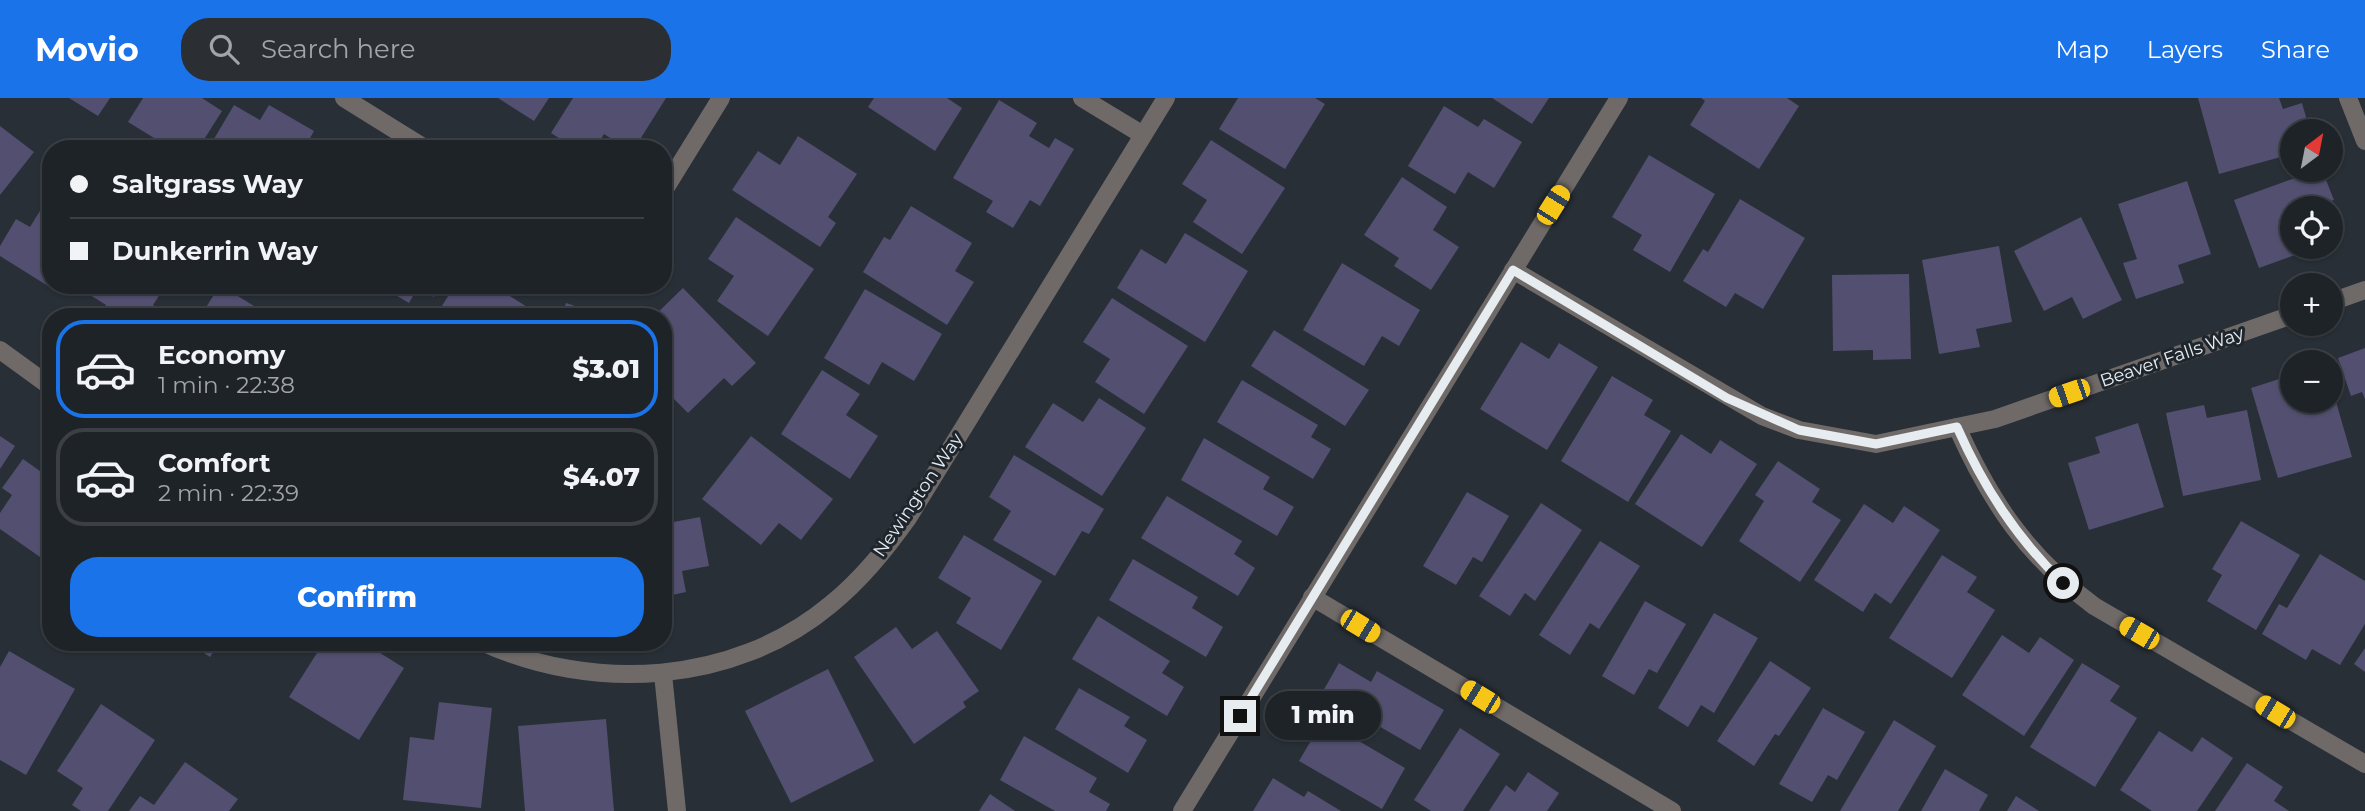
<!DOCTYPE html>
<html lang="en">
<head>
<meta charset="utf-8">
<style>
  body { margin:0; font-family:Montserrat,sans-serif; background:#2b2f34; color:#f1f3f6; height:100vh; display:flex; flex-direction:column; font-size:26px; white-space:nowrap }
  * { box-sizing:border-box; margin:0 }
  p { font-size:23px; color:#a1a4a8 }
  .icon { flex:none; width:38px; height:38px; fill:none; stroke:currentColor; stroke-width:2; stroke-linecap:round; stroke-linejoin:round }
  .map { position:relative; flex:1; overflow:hidden }
  .side { position:absolute; left:42px; top:210px; width:630px; height:343px; display:flex; flex-direction:column; background:#1e2328; border-radius:28px; box-shadow:0 2px 5px #0004,0 0 0 2px #3c4045 }
  .side>* { flex:none }
  .hud { position:absolute; left:42px; top:42px; width:630px; height:154px; border-radius:28px; box-shadow:0 2px 5px #0004,0 0 0 2px #3c4045; display:grid; align-content:center; height:154px; padding:0 28px; background:#1e2328 }
  .needle { width:46px; rotate:32deg }
  .controls { position:absolute; left:2280px; top:21px; display:grid; gap:14px }
  .controls a { display:grid; place-items:center; width:63px; height:63px; border-radius:50%; background:#1e2328; box-shadow:0 2px 5px #0004,0 0 0 2px #3c4045; font-size:35px }
  .end { position:absolute; width:32px; height:32px; margin:-16px; border:9px solid #e7ecf1; background:#111; box-shadow:0 0 0 4px #111 }
  .from { border-radius:50% }
  .bubble { position:absolute; height:49px; border-radius:24px; background:#1e2328; box-shadow:0 2px 5px #0004,0 0 0 2px #3c4045; font-size:23px; font-weight:800; line-height:49px; text-align:center }
  .car { position:absolute; width:21px; height:42px; margin:-21px -10px; border-radius:9px; box-shadow:0 0 5px 2px #0007; background:linear-gradient(#f5c518 24%,#345 0 40%,#f5c518 0 76%,#345 0 86%,#f5c518 0) }
  .hud b { display:flex; align-items:center; gap:24px; height:66px; font-size:26px }
  .hud b+b { border-top:2px solid #3c4045 }
  .hud i { width:18px; height:18px; background:#f1f3f6 }
  ul { padding:12px 0 0; list-style:none }
  li { display:flex; align-items:center; gap:21px; height:98px; margin:0 14px 10px; padding:0 14px; border:4px solid #3c4045; border-radius:28px }
  li div { flex:1 }
  li b { display:block; font-size:26px }
  li em { font-style:normal; font-weight:800 }
  li.on { border-color:#1a73e8 }
  li>.icon { width:63px; height:63px; stroke-width:1.5 }
  .primary-button { display:flex; gap:14px; margin-top:auto; padding:14px 28px }
  .primary-button a { flex:1; height:80px; border-radius:28px; background:#1a73e8; color:#fff; font-size:28px; font-weight:800; line-height:80px; text-align:center }
  header { display:flex; align-items:center; gap:42px; box-sizing:border-box; height:98px; padding:0 35px; background:#1a73e8; color:#fff }
  header strong { font-size:33px }
  nav { display:flex; gap:38px; margin-inline-start:auto; font-size:24px }
  .search { width:490px; height:63px; background:#2b2f34; display:flex; align-items:center; gap:18px; box-sizing:border-box; padding:0 24px; border-radius:28px; color:#a1a4a8; font-size:26px }
  .map>svg:first-child { display:block }
  .building { fill:#524f70 }
  .lines { fill:none; stroke-linecap:round; stroke-linejoin:round }
  .street { stroke:#6f6a68; stroke-width:18 }
  .route { stroke:#e7ecf1; stroke-width:9 }
  .labels { text-anchor:middle; dominant-baseline:central; stroke-width:6; stroke-linejoin:round; paint-order:stroke }
  .street-label { font-size:18px; fill:#e7ecf1; stroke:#1e252c }
</style>
</head>
<body>
<header>
<strong>Movio</strong>
<div class="search"><svg class="icon" aria-label="search" viewBox="0 0 24 24"><circle cx="10" cy="10" r="6"/><path d="M15 15l6 6"/></svg>Search here</div>
<nav><a>Map</a><a>Layers</a><a>Share</a></nav>
</header>
<div class="map">
<svg width="2365" height="713" viewBox="0 0 2365 713">
  <rect width="100%" height="100%" fill="#282f36"/>
  <g class="building">
    <polygon points="69,0 110,0 98,18"/>
    <polygon points="143,0 202,0 222,13 198,51 172,51 128,24"/>
    <polygon points="498,0 549,0 534,23"/>
    <polygon points="573,0 666,0 634,51 627,51 604,36 595,51 576,51 551,35"/>
    <polygon points="874,0 947,0 962,10 935,53 868,9"/>
    <polygon points="1238,0 1315,0 1325,6 1285,71 1219,31"/>
    <polygon points="1492,0 1549,0 1532,26"/>
    <polygon points="1701,0 1787,0 1799,8 1759,71 1690,27 1705,3"/>
    <polygon points="2198,0 2279,0 2283,11 2302,5 2310,33 2292,33 2292,56 2219,76"/>
    <polygon points="999,2 1037,25 1029,38 1049,50 1055,40 1074,51 1040,108 1030,102 1013,130 986,114 993,103 953,80"/>
    <polygon points="234,7 260,22 269,7 314,33 304,51 208,51"/>
    <polygon points="1444,8 1478,29 1484,21 1522,44 1494,90 1468,74 1455,96 1408,68"/>
    <polygon points="0,28 34,54 0,97"/>
    <polygon points="798,38 857,76 828,119 836,125 820,149 732,92 758,53 780,67"/>
    <polygon points="1211,42 1285,90 1242,156 1193,124 1207,102 1182,86"/>
    <polygon points="1649,57 1715,96 1670,174 1633,152 1642,137 1612,119"/>
    <polygon points="2317,72 2322,72 2334,102 2318,107 2319,110 2292,110 2292,149 2317,149 2259,170 2234,102"/>
    <polygon points="1402,79 1447,109 1433,132 1459,149 1431,192 1394,168 1399,160 1364,137"/>
    <polygon points="2187,83 2211,156 2178,167 2184,185 2136,201 2123,165 2137,161 2118,106"/>
    <polygon points="51,95 51,184 48,188 0,158 0,148 16,121 30,129"/>
    <polygon points="1740,101 1805,140 1763,211 1735,195 1726,209 1683,183 1703,151 1708,154"/>
    <polygon points="911,108 972,145 955,173 974,184 947,227 863,174 884,139 890,142"/>
    <polygon points="736,119 814,171 768,238 717,203 734,178 708,161"/>
    <polygon points="2081,119 2122,202 2083,221 2072,199 2044,213 2014,153"/>
    <polygon points="1185,135 1248,173 1205,244 1117,190 1141,151 1166,166"/>
    <polygon points="1999,148 2012,224 1976,231 1980,249 1939,256 1922,162"/>
    <polygon points="1342,165 1420,212 1399,248 1382,238 1364,268 1303,232"/>
    <polygon points="1909,176 1911,261 1873,262 1873,252 1833,253 1832,177"/>
    <polygon points="92,187 166,187 153,207 166,215 164,219 99,219 106,207 87,195"/>
    <polygon points="220,187 272,219 200,219"/>
    <polygon points="379,187 440,187 434,199 418,189 409,205"/>
    <polygon points="455,187 513,187 507,196 535,214 532,219 435,219"/>
    <polygon points="683,190 756,265 732,288 724,280 688,315 663,290 663,244 666,241 663,219 653,219"/>
    <polygon points="865,191 942,236 914,283 882,264 869,287 824,260"/>
    <polygon points="1112,200 1188,248 1144,316 1095,284 1110,261 1083,244"/>
    <polygon points="566,205 606,218 606,219 561,219"/>
    <polygon points="1274,232 1369,292 1345,328 1251,268"/>
    <polygon points="1521,244 1549,261 1559,245 1598,269 1547,352 1480,311"/>
    <polygon points="2365,250 2365,301 2362,294 2351,298 2338,260"/>
    <polygon points="822,272 860,296 846,317 878,338 850,381 781,336"/>
    <polygon points="1612,278 1653,302 1644,317 1671,333 1628,404 1561,363"/>
    <polygon points="2289,278 2292,303 2331,303 2332,290 2352,359 2278,380 2251,290"/>
    <polygon points="1242,282 1318,327 1311,339 1331,351 1313,381 1217,324"/>
    <polygon points="1099,300 1146,330 1102,398 1025,349 1053,305 1083,324"/>
    <polygon points="2204,307 2207,320 2247,312 2261,382 2183,398 2166,315"/>
    <polygon points="2138,325 2164,409 2089,432 2068,365 2100,355 2095,339"/>
    <polygon points="1681,336 1711,356 1720,342 1757,366 1702,449 1635,406"/>
    <polygon points="0,338 15,348 0,371"/>
    <polygon points="751,338 833,401 801,442 779,425 761,447 702,401"/>
    <polygon points="1204,340 1270,379 1263,391 1294,409 1277,438 1181,382"/>
    <polygon points="1014,357 1104,411 1089,436 1082,433 1055,478 993,442 1011,413 989,399"/>
    <polygon points="23,361 47,378 51,373 51,444 40,459 0,431 0,415 12,397 2,390"/>
    <polygon points="1778,363 1820,391 1812,404 1841,422 1800,484 1739,443 1764,403 1755,397"/>
    <polygon points="1467,394 1509,418 1482,464 1473,459 1456,487 1423,468"/>
    <polygon points="1167,398 1242,443 1234,456 1255,470 1238,498 1141,440"/>
    <polygon points="1541,405 1582,432 1535,503 1525,495 1510,518 1479,498"/>
    <polygon points="1864,406 1893,425 1904,408 1940,432 1891,506 1875,495 1863,514 1814,482"/>
    <polygon points="700,419 709,468 682,473 686,494 663,499 663,426"/>
    <polygon points="2241,423 2300,457 2256,532 2207,503 2222,477 2212,471"/>
    <polygon points="964,437 1042,483 1001,552 956,525 971,500 938,480"/>
    <polygon points="1600,443 1640,468 1599,531 1590,525 1570,557 1539,537"/>
    <polygon points="2320,456 2365,483 2365,526 2340,567 2312,551 2306,562 2262,536 2279,506 2287,510"/>
    <polygon points="1942,457 1977,479 1967,494 1995,512 1952,580 1889,540"/>
    <polygon points="1133,461 1198,499 1192,510 1223,529 1206,559 1109,502"/>
    <polygon points="1645,503 1686,526 1657,575 1649,571 1634,597 1602,578"/>
    <polygon points="1714,515 1758,540 1714,615 1701,607 1688,629 1658,610"/>
    <polygon points="1098,518 1170,563 1162,575 1184,589 1167,618 1072,561"/>
    <polygon points="896,529 912,551 937,533 979,593 963,604 966,609 914,646 854,559"/>
    <polygon points="2002,537 2029,555 2040,539 2074,562 2024,638 1962,597"/>
    <polygon points="187,544 220,544 210,559"/>
    <polygon points="324,544 382,544 377,553 404,570 359,642 289,599"/>
    <polygon points="2365,550 2365,574 2354,566"/>
    <polygon points="9,553 75,591 26,677 0,662 0,569"/>
    <polygon points="1770,563 1811,590 1779,638 1775,636 1754,668 1717,643"/>
    <polygon points="1339,565 1371,584 1377,573 1444,612 1420,652 1322,595"/>
    <polygon points="2082,565 2120,588 2110,603 2137,620 2095,689 2030,649"/>
    <polygon points="828,571 874,663 791,705 745,613"/>
    <polygon points="1079,590 1130,619 1124,628 1147,642 1128,675 1055,631"/>
    <polygon points="439,604 492,610 481,710 403,702 410,639 434,642"/>
    <polygon points="101,606 155,642 108,713 81,713 72,707 83,690 57,673"/>
    <polygon points="1823,610 1865,634 1837,682 1828,677 1812,704 1779,686"/>
    <polygon points="606,621 614,713 525,713 518,628"/>
    <polygon points="1323,622 1405,670 1382,711 1299,663"/>
    <polygon points="1894,622 1936,648 1898,713 1840,713"/>
    <polygon points="1460,630 1500,656 1463,713 1431,713 1414,702"/>
    <polygon points="2159,633 2192,654 2202,639 2233,660 2197,713 2152,713 2120,692"/>
    <polygon points="1024,638 1097,680 1089,694 1110,706 1106,713 1055,713 1000,682"/>
    <polygon points="185,664 238,701 229,713 129,713 140,698 154,707"/>
    <polygon points="2247,665 2283,689 2274,703 2289,713 2215,713"/>
    <polygon points="1945,671 1988,697 1979,713 1921,713"/>
    <polygon points="1528,674 1559,695 1547,713 1489,713 1506,687 1515,694"/>
    <polygon points="1273,680 1304,699 1308,693 1341,713 1253,713"/>
    <polygon points="990,696 1015,713 979,713"/>
    <polygon points="2016,698 2039,713 2007,713"/>
  </g>
  <g class="lines">
    <g class="street">
      <polyline points="344,0 426,51"/>
      <polyline points="1082,0 1143,37"/>
      <polyline points="2348,0 2365,43"/>
      <polyline points="663,94 721,0"/>
      <polyline points="1513,172 1762,318 1799,332 1876,346 1995,321 2292,217"/>
      <polyline points="2331,204 2365,192"/>
      <polyline points="0,252 51,289"/>
      <path d="M1957,329c34,76 70,129 137,179l271,158"/>
      <polyline points="1312,499 1672,713"/>
      <path d="M482,544c110,51 252,43 348,-37 31,-25 55,-55 78,-87l258,-420"/>
      <polyline points="663,576 677,713"/>
      <polyline points="1182,713 1619,0"/>
    </g>
  </g>
  <g class="lines">
    <path class="route" d="M1240,618l273,-446 214,128 72,32 77,14 81,-17c27,61 59,110 106,156"/>
  </g>
  <g class="labels">
    <g class="street-label">
      <text transform="translate(2172 259) rotate(-19)">Beaver Falls Way</text>
      <text transform="translate(918 397) rotate(-56)">Newington Way</text>
    </g>
  </g>
</svg>
<div class="controls">
<a><svg class="needle" viewBox="-14 -14 28 28"><path d="M0-13l5 13h-10z" fill="#e53935"/><path d="M0 13l5-13h-10z" fill="#a1a4a8"/></svg></a>
<a><svg class="icon" aria-label="locate" viewBox="0 0 24 24"><circle cx="12" cy="12" r="6"/><path d="M12 2v4M12 18v4M2 12h4M18 12h4"/></svg></a>
<a>+</a>
<a>−</a>
</div>
<i class="end from" style="left:2063px;top:485px"></i>
<i class="end" style="left:1240px;top:618px"></i>
<div class="bubble" style="left:1265px;top:593px;width:116px">1 min</div>
<i class="car" style="left:1553px;top:107px;rotate:32deg"></i>
<i class="car" style="left:2069px;top:295px;rotate:251deg"></i>
<i class="car" style="left:1360px;top:528px;rotate:121deg"></i>
<i class="car" style="left:2139px;top:535px;rotate:300deg"></i>
<i class="car" style="left:1480px;top:599px;rotate:301deg"></i>
<i class="car" style="left:2275px;top:614px;rotate:301deg"></i>
<div class="hud">
<b><i class="from"></i>Saltgrass Way</b>
<b><i></i>Dunkerrin Way</b>
</div>
<section class="side">
<ul>
<li class="on"><svg class="icon" aria-label="car" viewBox="0 0 24 24"><path d="M5 17H2v-5l4-1 3-4h7l3 4 3 1v5h-3M9 17h6M6 11h13"/><circle cx="7" cy="17" r="2"/><circle cx="17" cy="17" r="2"/></svg><div><b>Economy</b><p>1 min · 22:38</p></div><em>$3.01</em></li>
<li><svg class="icon" aria-label="car" viewBox="0 0 24 24"><path d="M5 17H2v-5l4-1 3-4h7l3 4 3 1v5h-3M9 17h6M6 11h13"/><circle cx="7" cy="17" r="2"/><circle cx="17" cy="17" r="2"/></svg><div><b>Comfort</b><p>2 min · 22:39</p></div><em>$4.07</em></li>
</ul>
<div class="primary-button"><a>Confirm</a></div>
</section>
</div>
</body>
</html>
